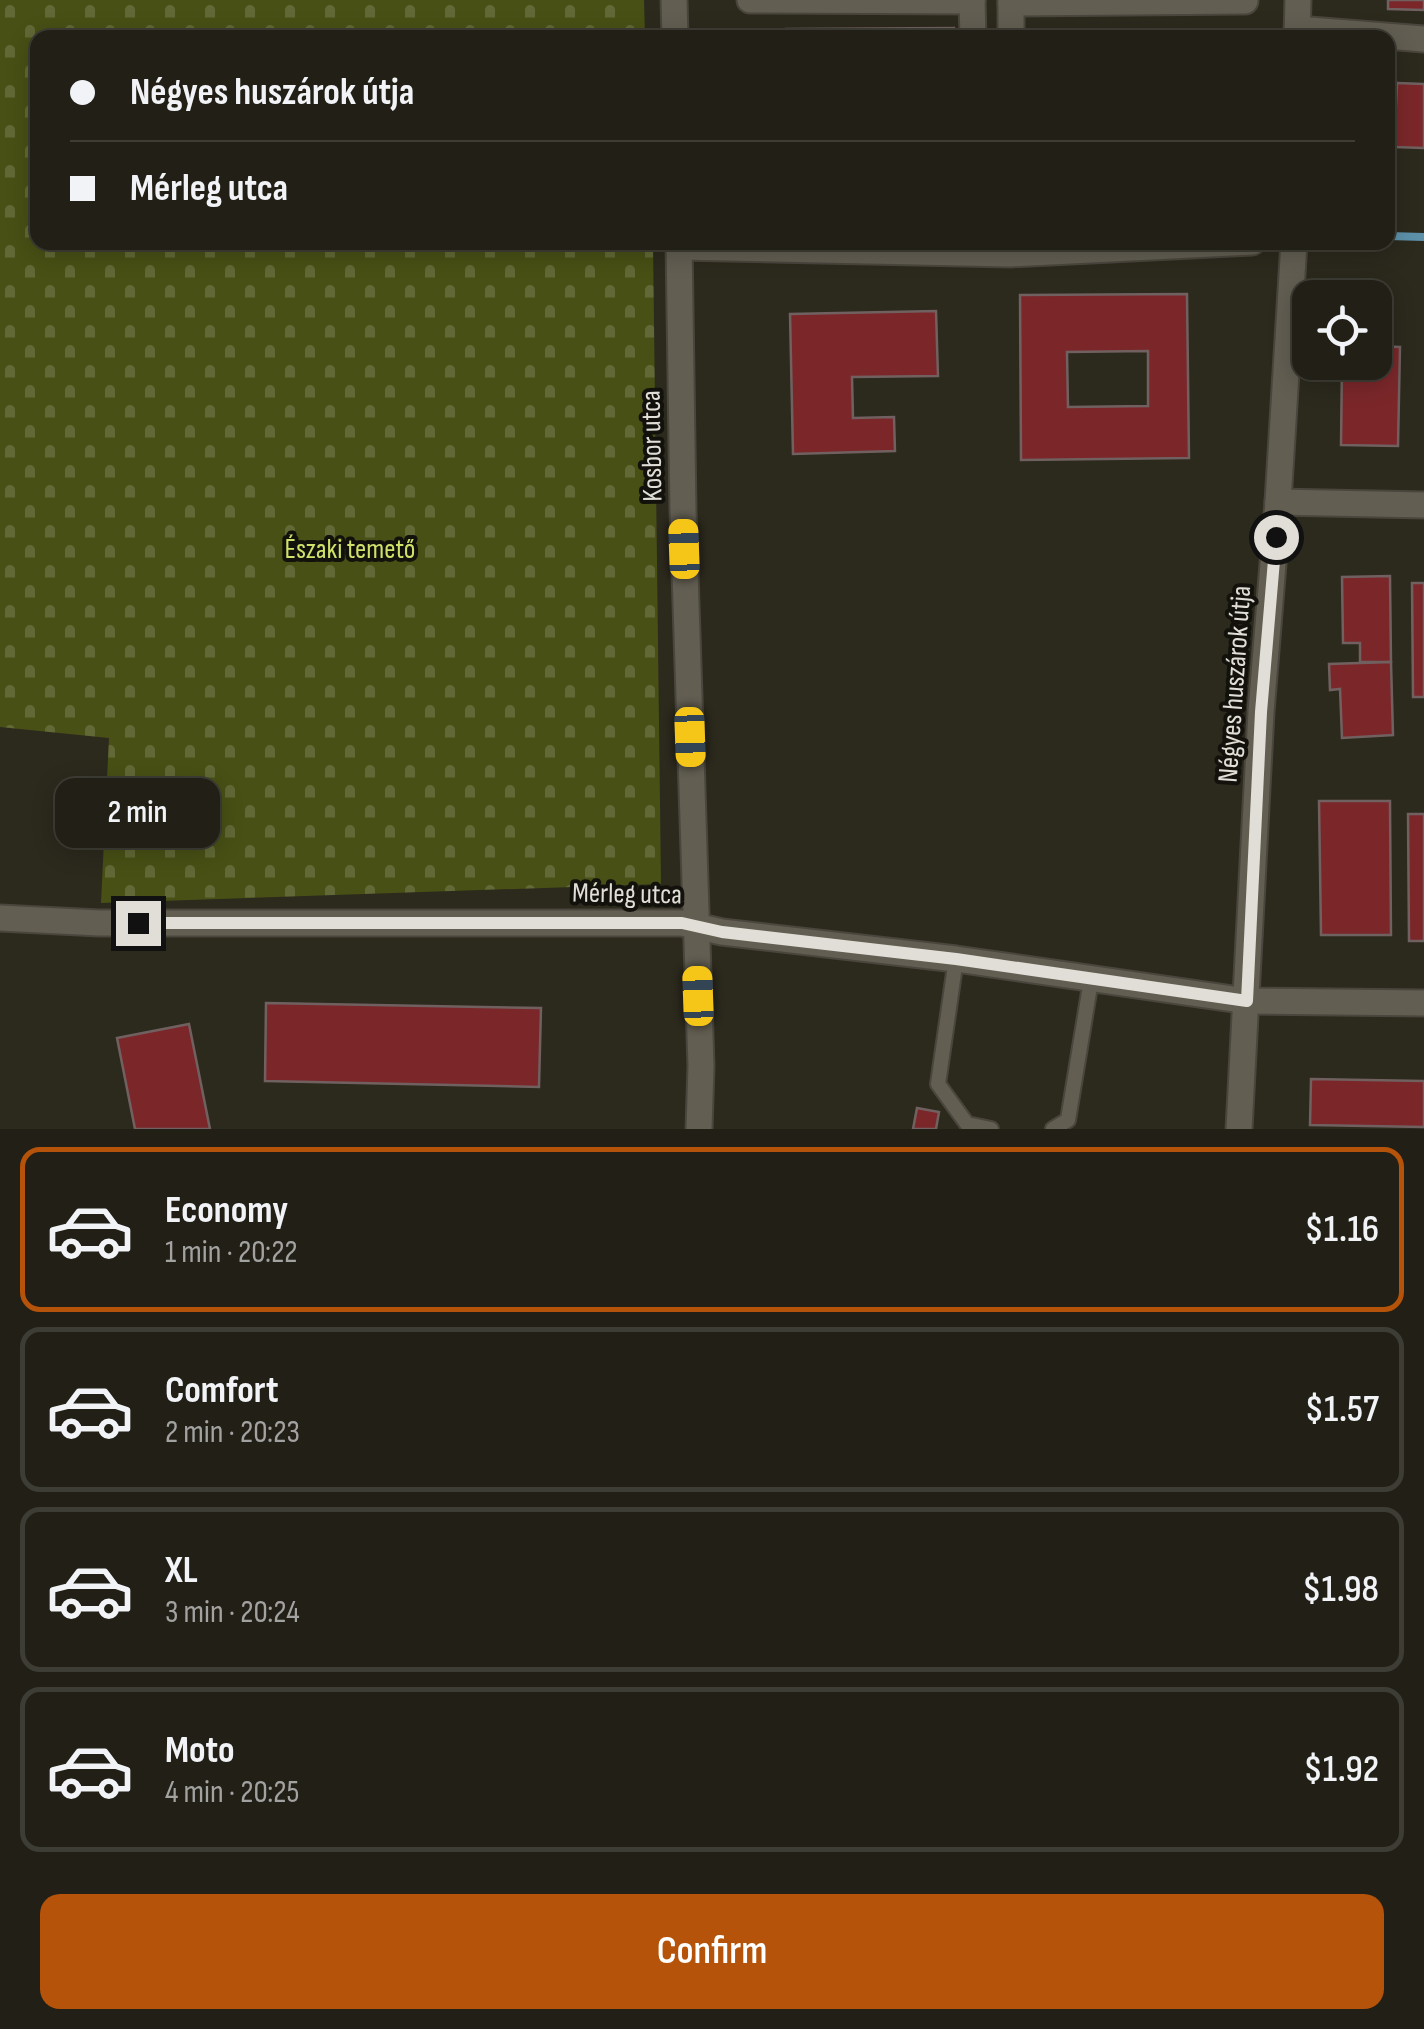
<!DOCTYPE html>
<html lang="en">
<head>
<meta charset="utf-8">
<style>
  body { margin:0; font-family:"Sofia Sans Condensed",sans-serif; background:#2d2c23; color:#f1f3f6; height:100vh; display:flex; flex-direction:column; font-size:38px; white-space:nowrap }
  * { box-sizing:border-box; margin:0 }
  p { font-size:32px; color:#a2a2a1 }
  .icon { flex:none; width:55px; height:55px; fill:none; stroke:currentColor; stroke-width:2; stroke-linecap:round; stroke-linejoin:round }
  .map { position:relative; height:1129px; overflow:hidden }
  .details { display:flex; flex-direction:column; background:#211f16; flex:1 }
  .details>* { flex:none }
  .top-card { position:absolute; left:30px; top:30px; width:1365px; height:220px; border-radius:20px; box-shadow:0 5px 25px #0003,0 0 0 2px #3e3d35; display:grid; align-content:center; height:220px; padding:0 40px; background:#211f16 }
  .buttons { position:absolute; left:1292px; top:280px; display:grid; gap:20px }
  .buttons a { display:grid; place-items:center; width:100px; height:100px; border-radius:20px; background:#211f16; box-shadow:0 5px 25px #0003,0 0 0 2px #3e3d35; font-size:50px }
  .end { position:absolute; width:45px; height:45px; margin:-22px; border:12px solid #e1ded7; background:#111; box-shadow:0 0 0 5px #111 }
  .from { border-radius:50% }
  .bubble { position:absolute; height:70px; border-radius:20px; background:#211f16; box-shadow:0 5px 25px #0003,0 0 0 2px #3e3d35; font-size:32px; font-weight:600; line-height:70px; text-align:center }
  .car { position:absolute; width:30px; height:60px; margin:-30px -15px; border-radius:12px; box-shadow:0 0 8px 2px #0007; background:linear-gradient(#f5c518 24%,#345 0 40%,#f5c518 0 76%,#345 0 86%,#f5c518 0) }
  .top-card b { display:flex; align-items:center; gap:35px; height:95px; font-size:38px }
  .top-card b+b { border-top:2px solid #3e3d35 }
  .top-card i { width:25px; height:25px; background:#f1f3f6 }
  ul { padding:18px 0 0; list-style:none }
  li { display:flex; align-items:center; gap:30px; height:165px; margin:0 20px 15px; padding:0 20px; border:5px solid #3e3d35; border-radius:20px }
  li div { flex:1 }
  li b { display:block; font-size:38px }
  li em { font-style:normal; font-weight:600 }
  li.selected { border-color:#b45309 }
  li>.icon { width:90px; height:90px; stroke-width:1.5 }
  .primary-button { display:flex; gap:20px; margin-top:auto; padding:20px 40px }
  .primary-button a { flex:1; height:115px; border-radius:20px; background:#b45309; color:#fff; font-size:40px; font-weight:600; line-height:115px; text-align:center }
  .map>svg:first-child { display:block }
  .cemetery { fill:url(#cemetery-stones) }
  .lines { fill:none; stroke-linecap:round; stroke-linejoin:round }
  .stream { stroke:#5d91aa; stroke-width:8 }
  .building { fill:#7b272a; stroke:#706160; stroke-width:2.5; fill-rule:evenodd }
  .service-casing { stroke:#4a463d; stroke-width:18 }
  .minor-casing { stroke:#4a463d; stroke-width:29 }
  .service { stroke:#625e52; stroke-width:14 }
  .minor { stroke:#625e52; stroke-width:25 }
  .route { stroke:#e1ded7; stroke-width:12 }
  .labels { text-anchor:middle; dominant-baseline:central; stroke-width:8; stroke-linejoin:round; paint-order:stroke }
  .street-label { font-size:28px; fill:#e1ded7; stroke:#13110c }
  .park-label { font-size:28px; fill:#cfe26a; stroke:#13110c }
</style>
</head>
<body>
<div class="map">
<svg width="1424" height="1129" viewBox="0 0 1424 1129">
  <defs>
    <pattern id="cemetery-stones" width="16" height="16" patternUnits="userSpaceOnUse" patternTransform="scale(2.5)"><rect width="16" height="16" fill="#485015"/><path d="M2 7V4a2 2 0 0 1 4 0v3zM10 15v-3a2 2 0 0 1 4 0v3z" fill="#626936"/></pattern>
  </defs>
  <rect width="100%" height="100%" fill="#2c291d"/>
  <polygon class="cemetery" points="0,0 644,0 645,37 38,38 38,242 653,243 661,884 101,903 109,738 0,727"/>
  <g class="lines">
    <polyline class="stream" points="1388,236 1424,237"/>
  </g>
  <g class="building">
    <polygon points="1388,0 1424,0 1424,10 1388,9"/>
    <polygon points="954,28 954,38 786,38 786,29"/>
    <polygon points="1203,32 1203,38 1036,38 1036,33"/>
    <polygon points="1388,83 1397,83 1394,147 1388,147"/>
    <polygon points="1397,83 1424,84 1424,148 1394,147"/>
    <path d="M1187,294l2,164 -168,2 -1,-165zM1148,351v55l-80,1 -1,-55z"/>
    <polygon points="936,311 938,376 852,377 853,418 894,417 895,451 793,454 790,314"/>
    <polygon points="1375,346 1400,347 1398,446 1341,445 1342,362 1375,362"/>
    <polygon points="1390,576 1391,662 1360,662 1360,643 1343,643 1342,577"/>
    <polygon points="1412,583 1424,583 1424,697 1413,697"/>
    <polygon points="1391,662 1393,735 1342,738 1340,689 1330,690 1329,664"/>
    <polygon points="1319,801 1390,801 1391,935 1321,935"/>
    <polygon points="1408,814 1424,814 1424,941 1409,941"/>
    <polygon points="266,1003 541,1008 539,1087 265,1081"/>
    <polygon points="189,1024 210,1129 135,1129 117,1038"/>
    <polygon points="1311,1079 1424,1081 1424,1127 1310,1125"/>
    <polygon points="917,1108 939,1112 936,1129 913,1129"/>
  </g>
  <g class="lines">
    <g class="service-casing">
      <g id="service">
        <polyline points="956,959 938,1084 967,1124 991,1129"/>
        <polyline points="1053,1129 1068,1120 1091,980"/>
      </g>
    </g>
    <g class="minor-casing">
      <g id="minor">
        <polyline points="674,0 675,38"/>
        <polyline points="750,0 972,1"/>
        <polyline points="972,0 973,38"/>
        <polyline points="1011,3 1245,1"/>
        <polyline points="1297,29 1424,39"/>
        <polyline points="1011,38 1011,0"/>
        <polyline points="1297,38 1298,0"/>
        <polyline points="679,242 683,511 701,1066 699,1129"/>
        <polyline points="679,247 1010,254 1252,242"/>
        <polyline points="1278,502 1424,505"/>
        <polyline points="0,918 99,923 682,923 722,932 956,959 1247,1001 1424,1003"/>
        <polyline points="1239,1129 1261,712 1278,502 1294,242"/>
      </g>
    </g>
    <use href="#service" class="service"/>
    <use href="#minor" class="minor"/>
  </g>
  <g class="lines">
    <polyline class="route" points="138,923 682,923 722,932 956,959 1247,1001 1261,712 1276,537"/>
  </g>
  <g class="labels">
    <g class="street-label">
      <text transform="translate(652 446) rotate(-91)">Kosbor utca</text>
      <text transform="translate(1235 684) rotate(-86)">Négyes huszárok útja</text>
      <text transform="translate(627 894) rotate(1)">Mérleg utca</text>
    </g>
    <g class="park-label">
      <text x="350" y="549">Északi temető</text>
    </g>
  </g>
</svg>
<div class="buttons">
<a><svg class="icon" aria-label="locate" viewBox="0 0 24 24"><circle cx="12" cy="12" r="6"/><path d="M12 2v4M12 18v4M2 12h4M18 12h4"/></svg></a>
</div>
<i class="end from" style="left:1276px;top:537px"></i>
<i class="end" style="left:138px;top:923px"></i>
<div class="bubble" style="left:55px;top:778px;width:165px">2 min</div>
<i class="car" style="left:684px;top:549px;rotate:358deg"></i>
<i class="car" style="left:690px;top:737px;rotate:178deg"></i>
<i class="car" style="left:698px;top:996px;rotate:358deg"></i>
<div class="top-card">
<b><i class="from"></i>Négyes huszárok útja</b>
<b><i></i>Mérleg utca</b>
</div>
</div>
<section class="details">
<ul>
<li class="selected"><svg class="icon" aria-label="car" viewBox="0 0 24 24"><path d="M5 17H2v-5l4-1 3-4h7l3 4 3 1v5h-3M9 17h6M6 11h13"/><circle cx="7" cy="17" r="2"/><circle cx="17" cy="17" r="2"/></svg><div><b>Economy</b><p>1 min · 20:22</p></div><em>$1.16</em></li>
<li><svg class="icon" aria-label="car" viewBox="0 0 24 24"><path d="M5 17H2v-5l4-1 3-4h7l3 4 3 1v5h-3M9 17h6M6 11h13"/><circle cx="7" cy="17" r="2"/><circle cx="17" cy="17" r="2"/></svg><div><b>Comfort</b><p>2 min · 20:23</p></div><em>$1.57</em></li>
<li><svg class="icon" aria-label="car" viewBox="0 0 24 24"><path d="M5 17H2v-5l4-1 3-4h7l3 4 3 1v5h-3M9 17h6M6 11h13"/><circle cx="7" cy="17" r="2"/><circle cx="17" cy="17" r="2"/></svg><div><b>XL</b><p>3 min · 20:24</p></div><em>$1.98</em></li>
<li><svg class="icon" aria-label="car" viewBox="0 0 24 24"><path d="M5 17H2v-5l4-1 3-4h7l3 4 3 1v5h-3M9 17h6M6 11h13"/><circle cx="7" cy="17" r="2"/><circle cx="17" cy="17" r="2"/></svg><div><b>Moto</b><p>4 min · 20:25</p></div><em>$1.92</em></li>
</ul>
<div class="primary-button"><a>Confirm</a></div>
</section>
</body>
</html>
